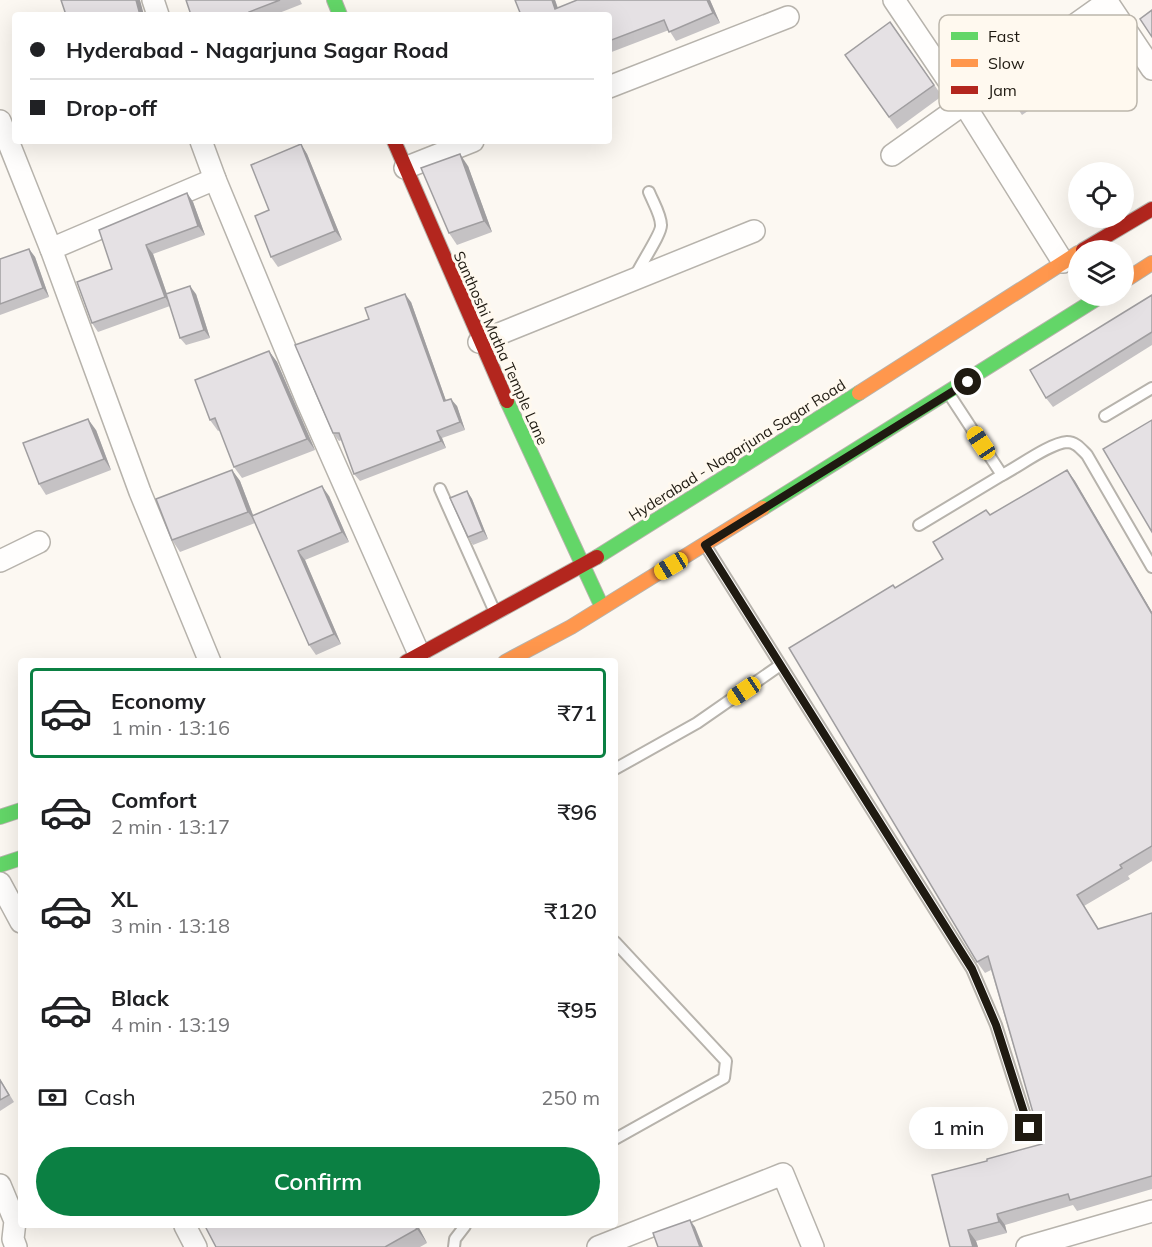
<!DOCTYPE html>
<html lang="en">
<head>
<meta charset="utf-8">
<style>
  body { margin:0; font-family:Mulish,sans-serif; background:#f2f2f2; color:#202124; height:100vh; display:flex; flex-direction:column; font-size:22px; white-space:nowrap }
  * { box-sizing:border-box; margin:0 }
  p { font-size:20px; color:#757577 }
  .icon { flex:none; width:33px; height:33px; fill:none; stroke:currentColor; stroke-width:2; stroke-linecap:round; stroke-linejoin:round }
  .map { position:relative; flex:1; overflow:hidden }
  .drawer { position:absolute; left:18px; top:658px; width:600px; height:570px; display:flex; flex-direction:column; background:#fff; border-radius:6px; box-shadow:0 6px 24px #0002 }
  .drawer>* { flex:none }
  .hud { position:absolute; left:12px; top:12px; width:600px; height:132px; border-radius:6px; box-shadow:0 6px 24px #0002; display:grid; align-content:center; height:132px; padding:0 18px; background:#fff }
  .fabs { position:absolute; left:1068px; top:162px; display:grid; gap:12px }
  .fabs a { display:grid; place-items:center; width:66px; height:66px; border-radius:50%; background:#fff; box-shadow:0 6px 24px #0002; font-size:30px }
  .end { position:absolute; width:27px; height:27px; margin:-14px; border:8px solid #1f1a11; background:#fff; box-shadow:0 0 0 3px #fff }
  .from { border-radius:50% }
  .bubble { position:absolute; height:42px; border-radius:21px; background:#fff; box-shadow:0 6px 24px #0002; font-size:20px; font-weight:600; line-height:42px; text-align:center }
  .car { position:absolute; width:18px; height:36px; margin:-18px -9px; border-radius:8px; box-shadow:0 0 4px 2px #0007; background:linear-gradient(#f5c518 24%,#345 0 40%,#f5c518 0 76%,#345 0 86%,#f5c518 0) }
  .hud b { display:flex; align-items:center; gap:21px; height:57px; font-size:22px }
  .hud b+b { border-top:2px solid #e0e0e0 }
  .hud i { width:15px; height:15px; background:#202124 }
  ul { padding:10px 0 0; list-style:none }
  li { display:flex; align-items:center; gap:18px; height:90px; margin:0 12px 9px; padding:0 6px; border:3px solid transparent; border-radius:6px }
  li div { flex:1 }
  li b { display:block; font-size:22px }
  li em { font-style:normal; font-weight:600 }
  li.current { border-color:#0b8043 }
  li>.icon { width:54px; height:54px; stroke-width:1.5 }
  .pay { display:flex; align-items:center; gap:15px; height:66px; padding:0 18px; font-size:22px }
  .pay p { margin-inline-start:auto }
  .primary-button { display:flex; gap:12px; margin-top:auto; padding:12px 18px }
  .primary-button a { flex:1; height:69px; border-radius:36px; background:#0b8043; color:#fff; font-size:24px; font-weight:600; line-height:69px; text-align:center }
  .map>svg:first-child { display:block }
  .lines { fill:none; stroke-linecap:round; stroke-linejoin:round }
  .lane-casing { stroke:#b7b3ac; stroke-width:14 }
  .street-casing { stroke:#b7b3ac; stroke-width:24 }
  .fast-casing { stroke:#b7b3ac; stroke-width:16 }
  .slow-casing { stroke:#b7b3ac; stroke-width:16 }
  .jam-casing { stroke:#b7b3ac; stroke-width:16 }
  .lane { stroke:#fffefd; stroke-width:10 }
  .street { stroke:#fffefd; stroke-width:21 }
  .fast { stroke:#63d668; stroke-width:14 }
  .slow { stroke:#ff974d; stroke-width:14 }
  .jam { stroke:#b3261e; stroke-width:14 }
  .wall { fill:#c5c2c4 }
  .shaded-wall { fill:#a09ea0 }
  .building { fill:#e5e1e4; stroke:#a09ea0; stroke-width:1.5 }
  .route { stroke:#1f1a11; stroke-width:8 }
  .labels { text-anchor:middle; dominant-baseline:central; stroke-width:6; stroke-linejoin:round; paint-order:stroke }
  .street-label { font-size:15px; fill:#1f1a11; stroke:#fff9ef }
  .key { fill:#fff9ef; stroke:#bcb6ac; stroke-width:1.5 }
  .key-label { font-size:16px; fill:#1f1a11 }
</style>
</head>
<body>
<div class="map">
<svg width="1152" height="1247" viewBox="0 0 1152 1247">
  <rect width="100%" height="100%" fill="#fcf8f2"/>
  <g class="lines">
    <g class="lane-casing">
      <g id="lane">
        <path d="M635,277c5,-12 27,-44 26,-52 0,-10 -8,-23 -12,-33"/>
        <path d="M949,394l53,81c16,-8 48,-32 65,-33 9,0 14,7 20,13l65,112"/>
        <polyline points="1105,416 1152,388"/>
        <polyline points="440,489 494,610"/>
        <polyline points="919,525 1002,475"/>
        <polyline points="707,548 972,969 996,1025 1029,1128"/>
        <polyline points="615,769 697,723 779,666"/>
        <polyline points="615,942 726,1061 724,1078 615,1139"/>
        <polyline points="454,1247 455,1239 465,1226"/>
      </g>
    </g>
    <g class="street-casing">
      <g id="street">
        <polyline points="153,0 158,15"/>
        <polyline points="894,0 964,104 1063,262"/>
        <polyline points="1106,0 1152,69"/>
        <polyline points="609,87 788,17"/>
        <polyline points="0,121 51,249 140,492 210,662"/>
        <polyline points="201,141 215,179 307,401 419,654"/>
        <polyline points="892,155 1107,2"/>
        <polyline points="405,168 473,141"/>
        <polyline points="51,249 215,179"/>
        <polyline points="479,342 754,231"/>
        <polyline points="0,561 39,542"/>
        <polyline points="0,883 21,922"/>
        <polyline points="0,1185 15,1221 13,1239 16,1247"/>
        <polyline points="185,1226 196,1247"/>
        <polyline points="598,1247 783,1174 813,1247"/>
        <polyline points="1027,1247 1152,1211"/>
      </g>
    </g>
    <g class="fast-casing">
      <g id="fast">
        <polyline points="334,0 340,15"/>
        <polyline points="507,401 602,607"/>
        <polyline points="763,508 1101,296"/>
        <polyline points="597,557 859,393"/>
        <polyline points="0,817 21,810"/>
        <polyline points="0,865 21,858"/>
      </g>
    </g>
    <g class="slow-casing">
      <g id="slow">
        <polyline points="1124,281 1152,263"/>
        <polyline points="859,393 1078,253"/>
        <polyline points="505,662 571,627 763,508"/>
      </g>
    </g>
    <g class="jam-casing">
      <g id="jam">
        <polyline points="394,141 507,401"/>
        <polyline points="1083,250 1152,209"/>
        <polyline points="406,662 597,557"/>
      </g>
    </g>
    <use href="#lane" class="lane"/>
    <use href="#street" class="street"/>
    <use href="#fast" class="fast"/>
    <use href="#slow" class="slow"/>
    <use href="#jam" class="jam"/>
  </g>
  <g class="wall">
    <polygon points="186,0 300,0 302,4 274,15 191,15"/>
    <polygon points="555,0 558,8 577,0 710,0 720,23 676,41 669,30 609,53 609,15 521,15"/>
    <polygon points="890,22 942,96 897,129 845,55"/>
    <polygon points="1042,57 1063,87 1022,115 1002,85"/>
    <polygon points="301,144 307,154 342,240 278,267 271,257 269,210"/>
    <polygon points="468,166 492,232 457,245 449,233"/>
    <polygon points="187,193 193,202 205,235 153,254 167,294 196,294 210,338 186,345 180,338 170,306 98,332 92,323 112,269"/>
    <polygon points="29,249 35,257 49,297 0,315 0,259"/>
    <polygon points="1152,295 1152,345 1053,407 1046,398"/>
    <polygon points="411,302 446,401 457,406 465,430 442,438 446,448 360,481 354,474 342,440 339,441 333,433 369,319"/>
    <polygon points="269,351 277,362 315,450 242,478 234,467 220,430 218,431 210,420"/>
    <polygon points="96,430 111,470 46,495 39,484"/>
    <polygon points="232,470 240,481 253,515 329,496 349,542 305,560 341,644 316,655 309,645 255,523 180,552 172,540"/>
    <polygon points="1067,470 1075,481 1152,612 1152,861 1128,876 1130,879 1084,906 1099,929 1152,913 1152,1189 1077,1211 1073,1205 1005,1225 1007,1233 976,1241 978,1247 950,1247 987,1161 1042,1144 991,970 985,973 977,962 895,588 943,559 990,515"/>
    <polygon points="467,491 472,499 488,539 473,545 468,537"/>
    <polygon points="0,1079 14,1102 0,1111"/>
    <polygon points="205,1226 418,1226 427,1243 420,1247 216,1247"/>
  </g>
  <g class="shaded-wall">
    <polygon points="136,0 140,0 144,15 140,15"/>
    <polygon points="552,0 555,0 560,15 555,9"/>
    <polygon points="707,0 710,0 720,23 713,13"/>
    <polygon points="301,144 307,154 342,240 335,231"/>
    <polygon points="460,154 468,166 492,232 484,221"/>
    <polygon points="187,193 193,202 205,235 198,226"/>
    <polygon points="146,245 153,254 171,306 165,297"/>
    <polygon points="29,249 35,257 49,297 43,288"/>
    <polygon points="190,286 196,294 210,338 204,330"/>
    <polygon points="405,294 411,302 449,409 444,401"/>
    <polygon points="269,351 277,362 315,450 307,439"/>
    <polygon points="451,399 457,406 465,430 460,422"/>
    <polygon points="88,419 96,430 111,470 104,459"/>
    <polygon points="437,431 442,438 446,448 441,441"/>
    <polygon points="232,470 240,481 256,523 248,512"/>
    <polygon points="1067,470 1075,481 1152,612 1152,614"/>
    <polygon points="322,486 329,496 349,542 342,532"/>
    <polygon points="467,491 472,499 488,539 483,531"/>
    <polygon points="298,551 305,560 341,644 334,634"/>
    <polygon points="997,1214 1005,1225 1007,1233 999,1222"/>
    <polygon points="690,1220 695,1227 703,1247 700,1247"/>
    <polygon points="415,1226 418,1226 427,1243 417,1229"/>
    <polygon points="968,1230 976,1241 978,1247 973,1247"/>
  </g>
  <g class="building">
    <polygon points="61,0 136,0 140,15 66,15"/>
    <polygon points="186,0 280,0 249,12 251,15 191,15"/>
    <polygon points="515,0 552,0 555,9 577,0 707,0 713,13 669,32 664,20 609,41 609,15 530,15 529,13 521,15"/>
    <polygon points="1152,10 1152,37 1140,19"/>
    <polygon points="890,22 934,85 889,117 845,55"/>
    <polygon points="301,144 335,231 271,257 255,216 269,210 251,165"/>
    <polygon points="460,154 484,221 449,233 421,168"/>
    <polygon points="187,193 198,226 146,245 165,297 92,323 77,282 112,269 99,230"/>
    <polygon points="29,249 43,288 0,304 0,259"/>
    <polygon points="190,286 204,330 180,338 166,294"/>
    <polygon points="405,294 444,401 451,399 460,422 437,431 441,441 354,474 339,433 333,433 295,345 369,319 365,308"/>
    <polygon points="1152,295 1152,332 1046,398 1030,370"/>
    <polygon points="269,351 307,439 234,467 215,418 210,420 195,380"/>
    <polygon points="88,419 104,459 39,484 23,443"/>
    <polygon points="1152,420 1152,532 1103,449"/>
    <polygon points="232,470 248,512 172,540 156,499"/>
    <polygon points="1067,470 1152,614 1152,846 1120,865 1122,868 1077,895 1098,929 1152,913 1152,1176 1070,1200 1068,1194 997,1214 999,1222 968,1230 973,1247 950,1247 932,1175 987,1161 987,1159 1042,1144 988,956 977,962 789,648 893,585 895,588 943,559 933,542 986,510 990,515"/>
    <polygon points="322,486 342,532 298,551 334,634 309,645 252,516"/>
    <polygon points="467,491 483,531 468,537 450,498"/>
    <polygon points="0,1080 9,1095 0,1100"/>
    <polygon points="690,1220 700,1247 658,1247 653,1233"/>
    <polygon points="205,1226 415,1226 417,1229 385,1247 216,1247"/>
  </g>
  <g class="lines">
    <polyline class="route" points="968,382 705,545 972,969 996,1025 1029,1128"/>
  </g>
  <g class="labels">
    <g class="street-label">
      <text transform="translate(501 348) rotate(66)">Santhoshi Matha Temple Lane</text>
      <text transform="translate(737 450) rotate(-32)">Hyderabad - Nagarjuna Sagar Road</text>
    </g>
  </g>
  <rect x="939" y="15" width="198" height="96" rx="9" class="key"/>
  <rect x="951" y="32" width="27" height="8" fill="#63d668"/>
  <rect x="951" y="59" width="27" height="8" fill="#ff974d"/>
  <rect x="951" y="86" width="27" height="8" fill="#b3261e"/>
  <g class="key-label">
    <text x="988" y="42">Fast</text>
    <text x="988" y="69">Slow</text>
    <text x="988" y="96">Jam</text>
  </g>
</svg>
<div class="fabs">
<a><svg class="icon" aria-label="locate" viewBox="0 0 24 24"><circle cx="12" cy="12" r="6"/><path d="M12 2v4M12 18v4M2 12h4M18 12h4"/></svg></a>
<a><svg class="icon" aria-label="layers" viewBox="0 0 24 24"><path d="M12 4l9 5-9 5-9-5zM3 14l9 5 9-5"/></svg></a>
</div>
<i class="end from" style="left:968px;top:382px"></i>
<i class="end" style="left:1029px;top:1128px"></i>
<div class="bubble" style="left:909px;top:1107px;width:99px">1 min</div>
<i class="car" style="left:981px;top:443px;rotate:326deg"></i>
<i class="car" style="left:671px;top:566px;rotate:239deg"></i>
<i class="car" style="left:744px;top:691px;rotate:236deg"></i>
<div class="hud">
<b><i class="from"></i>Hyderabad - Nagarjuna Sagar Road</b>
<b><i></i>Drop-off</b>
</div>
<section class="drawer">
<ul>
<li class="current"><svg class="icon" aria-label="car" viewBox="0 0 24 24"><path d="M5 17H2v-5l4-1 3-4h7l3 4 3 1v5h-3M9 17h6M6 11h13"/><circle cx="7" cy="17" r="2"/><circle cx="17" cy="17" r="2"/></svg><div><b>Economy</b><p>1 min · 13:16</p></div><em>₹71</em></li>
<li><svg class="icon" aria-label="car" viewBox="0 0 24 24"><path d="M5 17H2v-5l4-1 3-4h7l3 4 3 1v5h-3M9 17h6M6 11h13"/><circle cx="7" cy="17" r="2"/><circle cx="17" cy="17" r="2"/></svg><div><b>Comfort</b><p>2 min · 13:17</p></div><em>₹96</em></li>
<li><svg class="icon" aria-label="car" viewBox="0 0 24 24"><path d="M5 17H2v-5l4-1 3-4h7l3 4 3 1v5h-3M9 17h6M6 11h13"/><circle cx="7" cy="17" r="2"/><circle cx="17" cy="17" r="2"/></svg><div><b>XL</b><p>3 min · 13:18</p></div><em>₹120</em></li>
<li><svg class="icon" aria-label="car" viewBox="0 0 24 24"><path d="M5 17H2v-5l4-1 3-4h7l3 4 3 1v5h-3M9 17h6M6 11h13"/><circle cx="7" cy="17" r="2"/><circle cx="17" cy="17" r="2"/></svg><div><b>Black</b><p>4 min · 13:19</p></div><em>₹95</em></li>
</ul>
<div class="pay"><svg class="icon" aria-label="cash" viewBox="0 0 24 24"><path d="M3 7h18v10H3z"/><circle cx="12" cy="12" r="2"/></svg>Cash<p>250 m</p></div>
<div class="primary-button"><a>Confirm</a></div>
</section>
</div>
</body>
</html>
